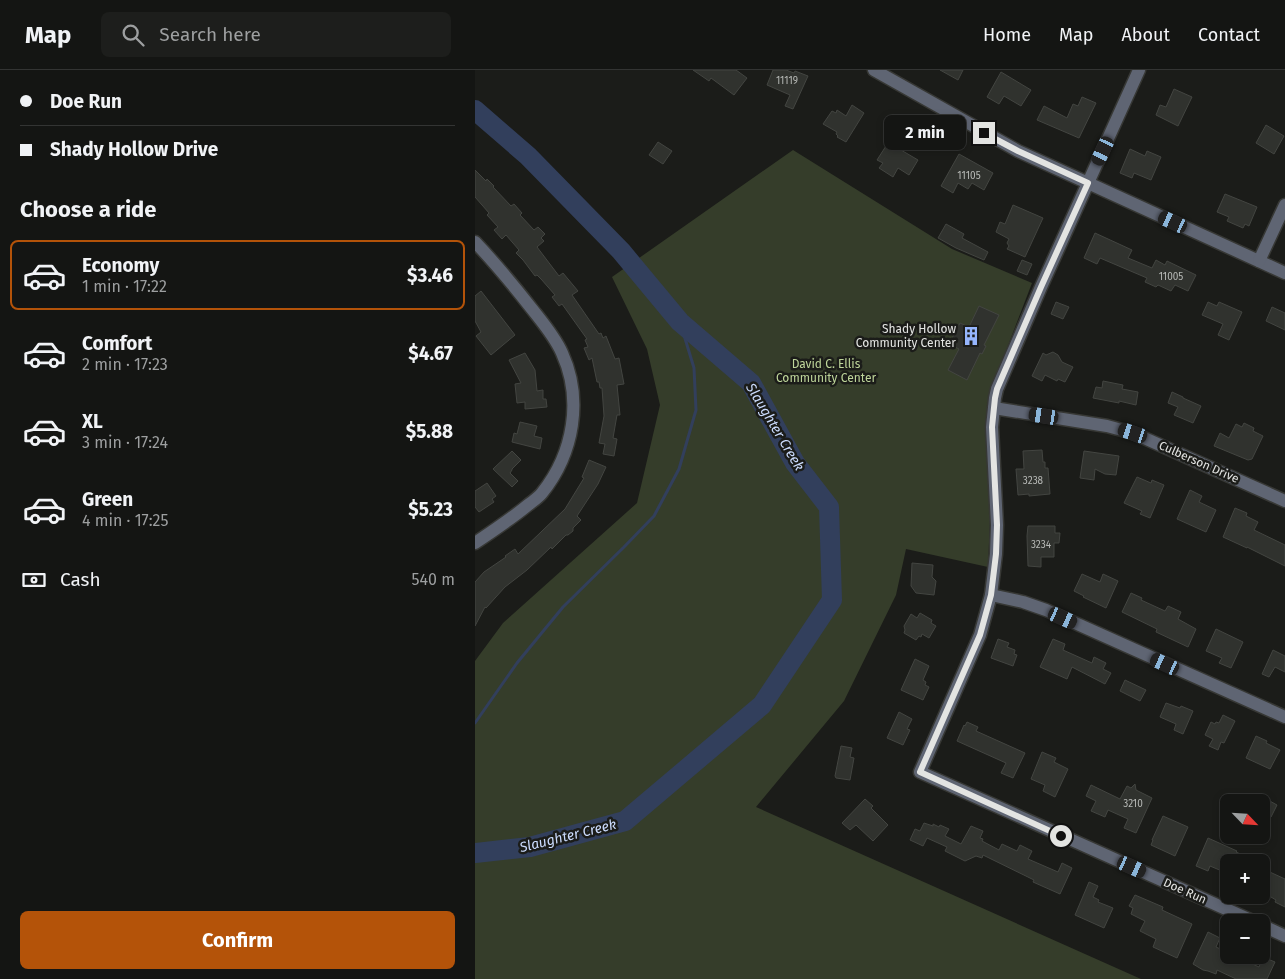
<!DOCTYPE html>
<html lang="en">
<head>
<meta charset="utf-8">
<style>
  body { margin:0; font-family:"Fira Sans",sans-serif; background:#1d1e1c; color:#f1f3f6; height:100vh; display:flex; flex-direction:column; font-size:19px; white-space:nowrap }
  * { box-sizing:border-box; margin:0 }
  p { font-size:16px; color:#9d9fa0 }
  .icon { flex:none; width:28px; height:28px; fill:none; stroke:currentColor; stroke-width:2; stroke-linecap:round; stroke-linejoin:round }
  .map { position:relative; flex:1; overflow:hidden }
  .drawer { display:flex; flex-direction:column; background:#141513; width:475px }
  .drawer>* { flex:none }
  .hud { display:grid; align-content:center; height:110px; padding:0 20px; background:#141513 }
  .needle { width:32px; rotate:115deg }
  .buttons { position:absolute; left:745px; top:724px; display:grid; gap:10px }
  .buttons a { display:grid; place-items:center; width:50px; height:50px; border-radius:8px; background:#141513; box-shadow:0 2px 8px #0003,0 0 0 1px #333433; font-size:25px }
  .end { position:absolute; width:22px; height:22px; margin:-11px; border:6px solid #e3e4e2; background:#111; box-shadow:0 0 0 2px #111 }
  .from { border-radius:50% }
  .bubble { position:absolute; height:35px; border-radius:8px; background:#141513; box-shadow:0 2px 8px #0003,0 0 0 1px #333433; font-size:16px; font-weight:700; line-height:35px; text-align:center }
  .car { position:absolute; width:15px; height:30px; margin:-15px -8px; border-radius:6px; box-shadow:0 0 4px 1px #0007; background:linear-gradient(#222 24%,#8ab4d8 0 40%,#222 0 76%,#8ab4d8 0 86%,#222 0) }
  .hud b { display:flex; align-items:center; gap:18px; height:48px; font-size:19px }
  .hud b+b { border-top:1px solid #333433 }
  .hud i { width:12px; height:12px; background:#f1f3f6 }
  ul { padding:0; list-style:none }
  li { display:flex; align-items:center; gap:15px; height:70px; margin:0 10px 8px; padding:0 10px; border:2px solid transparent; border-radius:8px }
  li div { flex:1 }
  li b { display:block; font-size:19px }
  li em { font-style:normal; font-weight:700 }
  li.active { border-color:#b45309 }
  li>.icon { width:45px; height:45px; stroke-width:1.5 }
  h2 { padding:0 20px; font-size:22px; line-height:60px }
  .pay { display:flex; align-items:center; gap:12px; height:55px; padding:0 20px; font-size:19px }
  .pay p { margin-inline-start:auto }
  .cta { display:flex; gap:10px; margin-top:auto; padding:10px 20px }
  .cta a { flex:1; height:58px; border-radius:8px; background:#b45309; color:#fff; font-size:20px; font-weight:700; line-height:58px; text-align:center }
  header { display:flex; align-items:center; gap:30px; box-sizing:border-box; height:70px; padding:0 25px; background:#141513; border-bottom:1px solid #333433 }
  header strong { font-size:24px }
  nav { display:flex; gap:28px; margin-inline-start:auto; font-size:18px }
  .search { width:350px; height:45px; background:#1d1e1c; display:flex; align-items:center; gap:12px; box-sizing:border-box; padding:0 18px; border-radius:8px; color:#9d9fa0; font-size:19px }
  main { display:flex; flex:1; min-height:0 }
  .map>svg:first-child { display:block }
  .green { fill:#353d2a }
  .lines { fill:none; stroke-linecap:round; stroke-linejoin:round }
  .stream { stroke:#323f5c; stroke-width:3 }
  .river { stroke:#323f5c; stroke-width:20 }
  .building { fill:#30322e; stroke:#434541 }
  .minor-casing { stroke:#373835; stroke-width:15 }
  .minor { stroke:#5f6573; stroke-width:12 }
  .route { stroke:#e3e4e2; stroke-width:6 }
  .labels { text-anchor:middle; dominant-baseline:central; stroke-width:5; stroke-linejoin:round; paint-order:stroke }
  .number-label { font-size:10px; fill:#b6b8b5 }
  .poi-label { font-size:12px; fill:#e3e4e2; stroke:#1b1c19; text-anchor:end }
  .park-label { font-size:12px; fill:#bed59a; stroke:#1b1c19 }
  .street-label { font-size:12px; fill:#e3e4e2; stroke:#1b1c19 }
  .water-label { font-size:14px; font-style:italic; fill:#cbdbfd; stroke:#1b1c19 }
</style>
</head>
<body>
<header>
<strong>Map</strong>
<div class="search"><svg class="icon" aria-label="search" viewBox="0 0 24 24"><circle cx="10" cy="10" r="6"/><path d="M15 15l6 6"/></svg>Search here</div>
<nav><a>Home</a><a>Map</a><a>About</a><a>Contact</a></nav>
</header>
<main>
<section class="drawer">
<div class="hud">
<b><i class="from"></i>Doe Run</b>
<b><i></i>Shady Hollow Drive</b>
</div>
<h2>Choose a ride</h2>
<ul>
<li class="active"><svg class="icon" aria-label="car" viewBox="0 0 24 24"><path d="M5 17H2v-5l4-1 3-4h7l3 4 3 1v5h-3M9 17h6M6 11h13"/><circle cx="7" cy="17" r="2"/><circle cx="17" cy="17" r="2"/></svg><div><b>Economy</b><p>1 min · 17:22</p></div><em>$3.46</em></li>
<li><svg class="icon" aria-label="car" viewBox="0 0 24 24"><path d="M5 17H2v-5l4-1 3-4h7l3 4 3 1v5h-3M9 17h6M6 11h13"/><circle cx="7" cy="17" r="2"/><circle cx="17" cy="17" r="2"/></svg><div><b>Comfort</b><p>2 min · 17:23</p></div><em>$4.67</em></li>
<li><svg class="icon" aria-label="car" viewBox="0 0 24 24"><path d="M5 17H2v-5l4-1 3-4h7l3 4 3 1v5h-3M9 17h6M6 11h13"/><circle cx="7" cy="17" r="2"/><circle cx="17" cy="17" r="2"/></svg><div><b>XL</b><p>3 min · 17:24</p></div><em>$5.88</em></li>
<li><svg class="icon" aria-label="car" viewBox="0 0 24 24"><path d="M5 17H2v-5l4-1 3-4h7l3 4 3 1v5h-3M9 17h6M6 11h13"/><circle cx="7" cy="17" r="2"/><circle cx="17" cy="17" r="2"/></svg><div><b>Green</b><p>4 min · 17:25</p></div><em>$5.23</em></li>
</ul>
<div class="pay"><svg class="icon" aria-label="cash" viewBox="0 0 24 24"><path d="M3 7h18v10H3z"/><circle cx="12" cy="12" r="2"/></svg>Cash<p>540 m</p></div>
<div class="cta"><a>Confirm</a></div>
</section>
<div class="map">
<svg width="810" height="909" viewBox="0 0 810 909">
  <rect width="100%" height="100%" fill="#1b1c19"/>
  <polygon class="green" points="318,80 477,179 557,213 521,307 513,497 431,479 421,525 369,631 281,737 666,909 0,909 0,591 28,553 162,433 185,335 172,279 137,207"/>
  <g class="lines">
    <polyline class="stream" points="0,653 42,593 88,537 149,477 179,446 204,399 221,340 219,298 205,252"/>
    <polyline class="river" points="0,40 53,86 146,181 205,252 276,313 320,393 354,437 357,530 287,635 150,751 55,777 0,783"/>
  </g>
  <g class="building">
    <polygon points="218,0 261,0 272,8 259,25 236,8 234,11"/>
    <polygon points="298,0 311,0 319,3 320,1 333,6 318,39 310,36 315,25 292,15"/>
    <polygon points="465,0 488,0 483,10"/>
    <polygon points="526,2 556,20 546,36 529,26 524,34 512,27"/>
    <polygon points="699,19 717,27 703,56 681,45 685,35 691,37"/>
    <polygon points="607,27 621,33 604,68 562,50 569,36 592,48 598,34 603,36"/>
    <polygon points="377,35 389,43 371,72 362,67 363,66 361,64 362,62 348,54 357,41 361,43 362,40 371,46"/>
    <polygon points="791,55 809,66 799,84 781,73"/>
    <polygon points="418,65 430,73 426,80 443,90 434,105 423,98 418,107 404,98 408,93 402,90"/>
    <polygon points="183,72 197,81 188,94 174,85"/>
    <polygon points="655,79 670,86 672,81 686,87 676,110 659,103 657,108 645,103"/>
    <polygon points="484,84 518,103 509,120 497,113 493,119 483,113 478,123 466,116"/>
    <polygon points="0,100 11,111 12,109 19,116 18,117 36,136 39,134 47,143 45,145 59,160 63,157 70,164 66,168 69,171 62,177 84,206 88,203 103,221 97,225 124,264 126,263 128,268 131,266 140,289 144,288 149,314 142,315 145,345 142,345 138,368 142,369 139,386 128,384 130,374 124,373 129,346 127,318 125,318 124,312 122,312 117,288 114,290 109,278 113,277 110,270 112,269 87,234 84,236 77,227 80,225 66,209 62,205 60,206 48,190 41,183 44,180 31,165 27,169 19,160 23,157 12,145 14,143 0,127"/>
    <polygon points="750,124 782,137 774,156 770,154 768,158 752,151 754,147 742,142"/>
    <polygon points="538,135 568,148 550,187 532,179 534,176 532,173 534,169 521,162 525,152 530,154"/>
    <polygon points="471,154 489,164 487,168 513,182 509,190 481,178 463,168"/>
    <polygon points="620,163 657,180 653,188 677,198 681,190 690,195 692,191 721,205 713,221 700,215 696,221 683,215 681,217 670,212 672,208 625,188 622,194 609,188"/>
    <polygon points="547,190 557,194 552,205 542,201"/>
    <polygon points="6,221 40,265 16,285 1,266 6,262 0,251 0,226"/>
    <polygon points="581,232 594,237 588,249 576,244"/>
    <polygon points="733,232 742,236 744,232 767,242 754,270 743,265 748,254 727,245"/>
    <polygon points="504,236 524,245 509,275 511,276 507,284 505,283 492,310 473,300 484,279 474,274 485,253 494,257"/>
    <polygon points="797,237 810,243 810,260 791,251"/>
    <polygon points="578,282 583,285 587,292 598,297 590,312 583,309 582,311 570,305 567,311 557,306 568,283 571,285"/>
    <polygon points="50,283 60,300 62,321 68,320 68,329 71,329 72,337 50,339 50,332 42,333 40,314 46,313 34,290"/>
    <polygon points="628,311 648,315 647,319 663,322 661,335 644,331 644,333 618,328 621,317 627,318"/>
    <polygon points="697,322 708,327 708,328 726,336 718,353 699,345 703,337 693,333"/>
    <polygon points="45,352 62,356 59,366 67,368 65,379 37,372 39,363 42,364"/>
    <polygon points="769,353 779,358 778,361 788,366 777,389 773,390 739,376 745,363 754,368 761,354 767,357"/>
    <polygon points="567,380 568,392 570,392 570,398 573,398 575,424 554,426 554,424 543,425 541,399 549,399 548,381"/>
    <polygon points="37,381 46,390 37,399 37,400 35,403 43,411 37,417 18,399"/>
    <polygon points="609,381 644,386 641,405 630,404 620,399 619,410 605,408"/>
    <polygon points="114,390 131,397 123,414 102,446 106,450 98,458 98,461 93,465 91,465 77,479 76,477 52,500 30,517 11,538 10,537 0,556 0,512 9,502 31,487 30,486 40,479 43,484 90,439 109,408 107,407"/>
    <polygon points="662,407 676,413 677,410 689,415 675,448 665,444 667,441 649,433"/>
    <polygon points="12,413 21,426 17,429 19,432 4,442 0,437 0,421"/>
    <polygon points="715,420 727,426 724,432 741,440 731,462 702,449"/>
    <polygon points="760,438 772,443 771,446 783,452 779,460 810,475 810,496 772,477 772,478 748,467"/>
    <polygon points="553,456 580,456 580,463 585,463 584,473 579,473 579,487 566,487 566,497 553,496 552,466"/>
    <polygon points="437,493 458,495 457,507 461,511 459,525 441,523 436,516"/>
    <polygon points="607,504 625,512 628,504 643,511 631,538 608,527 609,526 599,521"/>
    <polygon points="656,523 667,528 666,530 690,541 693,536 706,542 703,549 721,559 713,577 681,562 682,559 647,542"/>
    <polygon points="445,543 457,550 456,553 461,556 454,568 447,564 446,567 444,566 441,570 429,563 430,560 429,556 436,544 442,548"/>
    <polygon points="741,559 768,572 756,598 744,593 747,588 731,581"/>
    <polygon points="523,569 534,573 532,577 540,580 539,584 542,585 538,596 516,588"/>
    <polygon points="578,569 590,574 588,580 617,593 619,587 631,593 628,599 636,603 630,614 597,597 592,609 565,597"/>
    <polygon points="798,580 810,586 810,602 800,597 794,607 787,604"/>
    <polygon points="440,589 454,596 448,610 451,612 450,615 454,617 448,630 426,620"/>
    <polygon points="650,610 671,620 665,631 645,621"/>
    <polygon points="691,633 705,638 706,636 718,641 708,664 699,660 701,654 685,647"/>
    <polygon points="424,642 437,649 432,659 435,660 428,675 412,668"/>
    <polygon points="748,645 760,651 749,673 746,672 743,680 734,676 738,669 730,665 736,652 740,654 741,652 744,653"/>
    <polygon points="492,652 503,657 501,661 550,683 538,708 526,703 531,693 482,671 489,655 490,656"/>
    <polygon points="781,666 792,671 791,673 805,680 795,699 771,688"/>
    <polygon points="366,676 377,678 375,687 379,688 375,710 361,708 360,706"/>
    <polygon points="567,682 581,688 579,692 593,699 580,727 568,721 570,715 556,709"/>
    <polygon points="660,714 661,720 677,728 661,763 649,758 653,749 633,740 630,747 616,741 621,731 611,726 616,715 645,729 652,716 656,718"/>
    <polygon points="390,729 398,736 396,738 413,755 398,771 381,755 375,760 367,753"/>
    <polygon points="793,730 802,735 796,747 787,742"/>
    <polygon points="688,746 713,757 700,786 676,775 678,770 677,770"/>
    <polygon points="449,753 458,756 458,754 464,757 465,755 474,759 470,766 486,774 496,756 508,761 505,768 508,769 507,771 524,780 527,774 542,781 545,775 557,781 553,789 583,802 587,793 597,798 585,824 558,812 559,810 508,785 507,788 501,786 490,791 470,781 472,777 452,768 448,776 435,770 440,759 445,761"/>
    <polygon points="733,768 762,781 761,782 783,792 754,792 754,804 735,796 733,801 721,796"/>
    <polygon points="786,798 810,809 810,837 800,832 801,830 786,821"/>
    <polygon points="614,812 623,816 618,827 624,830 623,832 638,838 629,858 600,845"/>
    <polygon points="660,825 688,837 687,840 717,854 702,888 678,877 681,869 665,861 670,851 656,844 658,838 654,836"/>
    <polygon points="733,862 745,868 741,877 754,883 754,885 758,885 784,897 788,887 800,892 792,909 761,909 742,900 741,904 733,901 728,900 718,894"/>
  </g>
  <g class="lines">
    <g class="minor-casing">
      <g id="minor">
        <polyline points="399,0 543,81 810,203"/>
        <polyline points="664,0 566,217 522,319 520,328 517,357 522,455 521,484 516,525 505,565 445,702 780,852"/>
        <path d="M0,172c20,21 39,44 57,67 11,14 23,28 30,44 21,46 12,100 -20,140 -4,5 -9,8 -14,12 -17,14 -35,26 -53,38"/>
        <polyline points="784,191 810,135"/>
        <polyline points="519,338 632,356 658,363 810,431"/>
        <polyline points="516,525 548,532 571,540 810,647"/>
        <polyline points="786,855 810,866"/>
      </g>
    </g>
    <use href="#minor" class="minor"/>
  </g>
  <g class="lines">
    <polyline class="route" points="509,63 543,81 613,113 566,217 522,319 520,328 517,357 522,455 521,484 516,525 505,565 445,702 586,766"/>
  </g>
  <defs>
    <g id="building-bare" transform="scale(1.5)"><path d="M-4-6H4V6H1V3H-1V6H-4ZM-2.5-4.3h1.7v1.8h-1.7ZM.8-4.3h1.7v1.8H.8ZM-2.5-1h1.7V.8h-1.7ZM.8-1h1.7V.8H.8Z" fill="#96b6fd" stroke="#1b1c19" stroke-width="2.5" paint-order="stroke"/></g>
  </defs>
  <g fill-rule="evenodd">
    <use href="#building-bare" x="496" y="266"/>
  </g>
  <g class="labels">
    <g class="number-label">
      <text x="312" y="11">11119</text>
      <text x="494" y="106">11105</text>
      <text x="696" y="207">11005</text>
      <text x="558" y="411">3238</text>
      <text x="566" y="475">3234</text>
      <text x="658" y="734">3210</text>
    </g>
    <g class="poi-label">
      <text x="481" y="259">Shady Hollow<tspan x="481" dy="14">Community Center</tspan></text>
    </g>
    <g class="park-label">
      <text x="351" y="294">David C. Ellis<tspan x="351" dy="14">Community Center</tspan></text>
    </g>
    <g class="street-label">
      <text transform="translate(724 392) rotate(24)">Culberson Drive</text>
      <text transform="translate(710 821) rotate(24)">Doe Run</text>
    </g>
    <g class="water-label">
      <text transform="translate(300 357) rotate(59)">Slaughter Creek</text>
      <text transform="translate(93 766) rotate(-14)">Slaughter Creek</text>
    </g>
  </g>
</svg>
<div class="buttons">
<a><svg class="needle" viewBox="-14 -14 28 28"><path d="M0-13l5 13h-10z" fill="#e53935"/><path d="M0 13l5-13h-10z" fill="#9d9fa0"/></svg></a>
<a>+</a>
<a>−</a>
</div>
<i class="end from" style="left:586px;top:766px"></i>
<i class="end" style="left:509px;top:63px"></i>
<div class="bubble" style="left:409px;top:45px;width:82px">2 min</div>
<i class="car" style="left:628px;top:81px;rotate:205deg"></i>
<i class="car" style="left:698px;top:152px;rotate:295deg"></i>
<i class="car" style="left:569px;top:346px;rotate:279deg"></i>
<i class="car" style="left:658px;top:363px;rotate:288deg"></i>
<i class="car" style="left:588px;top:548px;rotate:114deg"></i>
<i class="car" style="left:690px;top:594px;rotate:295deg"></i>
<i class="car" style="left:657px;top:797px;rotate:114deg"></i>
</div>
</main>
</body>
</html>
